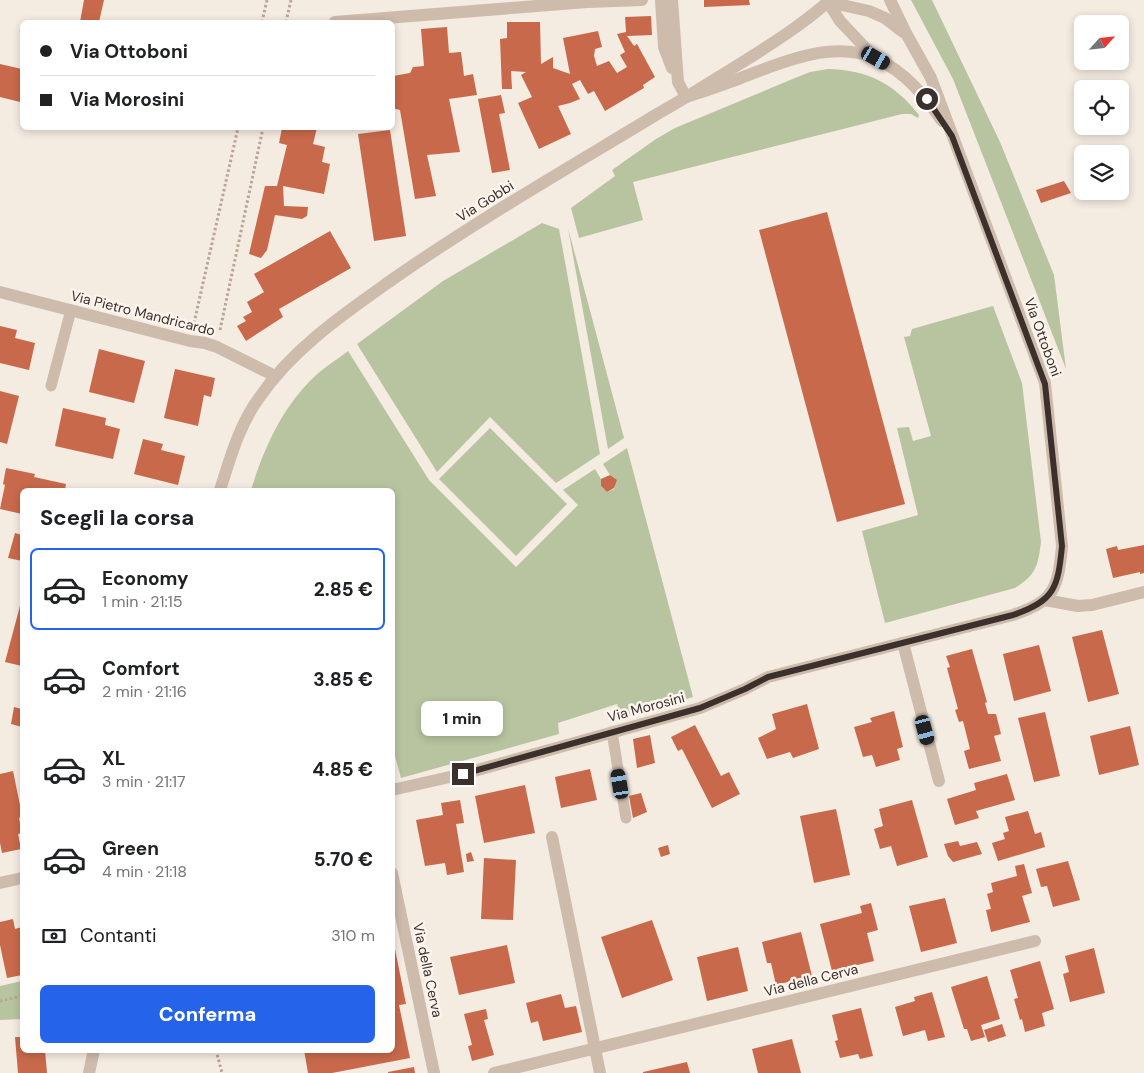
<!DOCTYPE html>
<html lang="it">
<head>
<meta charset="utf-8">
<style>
  body { margin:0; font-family:"DM Sans",sans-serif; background:#f6f6f6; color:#202124; height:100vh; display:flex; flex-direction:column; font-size:19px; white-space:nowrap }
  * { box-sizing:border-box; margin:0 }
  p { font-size:16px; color:#757577 }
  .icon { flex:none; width:28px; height:28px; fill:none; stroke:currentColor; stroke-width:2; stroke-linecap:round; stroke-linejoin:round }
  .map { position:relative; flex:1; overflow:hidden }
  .sheet { position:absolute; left:20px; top:488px; width:375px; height:565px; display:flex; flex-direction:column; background:#fff; border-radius:8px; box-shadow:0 2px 8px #0003 }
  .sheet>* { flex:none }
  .guide { position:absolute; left:20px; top:20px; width:375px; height:110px; border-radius:8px; box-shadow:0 2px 8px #0003; display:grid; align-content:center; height:110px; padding:0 20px; background:#fff }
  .needle { width:32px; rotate:63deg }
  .buttons { position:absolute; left:1074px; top:15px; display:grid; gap:10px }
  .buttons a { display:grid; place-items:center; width:55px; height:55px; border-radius:8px; background:#fff; box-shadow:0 2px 8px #0003; font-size:25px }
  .end { position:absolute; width:22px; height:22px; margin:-11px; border:6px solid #3b302b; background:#fff; box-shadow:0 0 0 2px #fff }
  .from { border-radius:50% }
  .bubble { position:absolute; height:35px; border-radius:8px; background:#fff; box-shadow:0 2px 8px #0003; font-size:16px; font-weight:800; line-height:35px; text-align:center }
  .car { position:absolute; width:15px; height:30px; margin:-15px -8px; border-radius:6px; box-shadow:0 0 4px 1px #0007; background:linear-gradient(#222 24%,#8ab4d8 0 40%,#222 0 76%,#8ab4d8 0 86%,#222 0) }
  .guide b { display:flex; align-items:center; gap:18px; height:48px; font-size:19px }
  .guide b+b { border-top:1px solid #e0e0e0 }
  .guide i { width:12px; height:12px; background:#202124 }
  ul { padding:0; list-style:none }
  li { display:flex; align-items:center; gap:15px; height:82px; margin:0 10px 8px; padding:0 10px; border:2px solid transparent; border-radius:8px }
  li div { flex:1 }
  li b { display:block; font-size:19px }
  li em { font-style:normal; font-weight:800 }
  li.current { border-color:#2563eb }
  li>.icon { width:45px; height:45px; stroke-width:1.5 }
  h2 { padding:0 20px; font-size:22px; line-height:60px }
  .pay { display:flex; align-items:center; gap:12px; height:55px; padding:0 20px; font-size:19px }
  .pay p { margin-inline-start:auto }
  .primary-button { display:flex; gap:10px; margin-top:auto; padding:10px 20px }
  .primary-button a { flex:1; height:58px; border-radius:8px; background:#2563eb; color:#fff; font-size:20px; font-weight:800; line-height:58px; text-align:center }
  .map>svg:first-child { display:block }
  .green { fill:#b8c4a0 }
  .building { fill:#c8694b }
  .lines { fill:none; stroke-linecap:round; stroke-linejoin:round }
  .path { stroke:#b9a596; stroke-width:3; stroke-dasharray:2.5 2.5; stroke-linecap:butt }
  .service { stroke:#cdbbac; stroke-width:11 }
  .minor { stroke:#cdbbac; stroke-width:12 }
  .tertiary { stroke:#cdbbac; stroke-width:12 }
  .route { stroke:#3b302b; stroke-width:6 }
  .labels { text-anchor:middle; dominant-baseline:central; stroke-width:5; stroke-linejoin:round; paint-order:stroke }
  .street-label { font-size:14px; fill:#3b302b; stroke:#fbf5ee }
</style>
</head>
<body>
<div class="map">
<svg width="1144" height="1073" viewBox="0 0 1144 1073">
  <rect width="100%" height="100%" fill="#f4ebe1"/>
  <g class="green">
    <polygon points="911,0 932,0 1000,142 1054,275 1066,369 953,79"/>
    <path d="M828,69c40,1 67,15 91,46l-1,3 -7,-4h-9l-269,68 10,38 -64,18 -8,-30 44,-32 -3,-6 44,-31 19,-11 120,-50 15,-6z"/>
    <polygon points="542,223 559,229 600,454 556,483 490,417 437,472 357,344 443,281"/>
    <polygon points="568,228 624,438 608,449"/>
    <path d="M993,306l29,77 19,159c-3,24 -5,33 -26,46l-130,35 -23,-92 56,-16 -21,-87 12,-1 4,14 18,-5 -27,-99 6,-1 2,-7z"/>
    <path d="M348,351l81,129 87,87 62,-62 -15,-15 32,-21 6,10v7l6,6 7,-3 2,-9 -6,-5 -7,-11 24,-16 66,249 -72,20 -4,-13 -59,19 1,11 -158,44 -9,-33v-255h-141c12,-39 29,-78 58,-108 11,-12 26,-21 39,-31z"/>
    <polygon points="490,428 567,504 516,556 439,479"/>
    <polygon points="22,981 22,1019 0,1020 0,986"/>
  </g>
  <g class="building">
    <polygon points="84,0 104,0 99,22 80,22"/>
    <polygon points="704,0 749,0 750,5 704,7"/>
    <polygon points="651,16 652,35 627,36 634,46 637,44 655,77 643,85 644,88 605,111 594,91 588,94 580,80 572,84 580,99 570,103 558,106 571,134 539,149 518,103 532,97 521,75 526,72 511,71 512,89 502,89 500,39 507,38 507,22 540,22 541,64 553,57 553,68 570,74 563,38 598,31 602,47 595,49 594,56 597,66 609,61 617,73 627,67 620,55 625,52 617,34 626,32 625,17"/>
    <polygon points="447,27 449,53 461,52 464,76 473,74 477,95 449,99 460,152 427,155 436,196 415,199 400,110 392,108 393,76 410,73 413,67 424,66 421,29"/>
    <polygon points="0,64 22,69 22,93 20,102 0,97"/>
    <polygon points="501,95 505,113 499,114 510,170 492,173 478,99"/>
    <polygon points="282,128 317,128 313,144 325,147 322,162 330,164 324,194 283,186 284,206 308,207 307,216 302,219 275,215 267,250 261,258 249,254 265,186 277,186 287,145 279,143"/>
    <polygon points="390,130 406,236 374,241 358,134"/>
    <polygon points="1064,181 1071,193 1041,203 1036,190"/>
    <polygon points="827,212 905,504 837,522 759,230"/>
    <polygon points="330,231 351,268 279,309 283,317 246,341 237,326 246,321 243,317 252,312 247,302 264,292 254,274"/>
    <polygon points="0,326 17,330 15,338 35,343 29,370 0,363"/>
    <polygon points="99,349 145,361 134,403 89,392"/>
    <polygon points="175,369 215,378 211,397 204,395 198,426 164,418"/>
    <polygon points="0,391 19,396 7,444 0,442"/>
    <polygon points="63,408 106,418 105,425 120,429 113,459 55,446"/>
    <polygon points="143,439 163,444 161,450 185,456 178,485 134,474"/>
    <polygon points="6,468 35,474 34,477 66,484 65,490 22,490 22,514 0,509 5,485 3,484"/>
    <polygon points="610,475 617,480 614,488 607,492 601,486 601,479"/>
    <polygon points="15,533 22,535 22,561 8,558"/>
    <polygon points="1144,545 1144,573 1140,574 1140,572 1113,578 1106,549 1117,546 1118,550"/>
    <polygon points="20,606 22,607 22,666 5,662"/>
    <polygon points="1102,630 1119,694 1088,702 1072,637"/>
    <polygon points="1039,645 1051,691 1014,701 1003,654"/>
    <polygon points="972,649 987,702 985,703 988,714 996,714 1001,734 994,736 1001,761 969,769 964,751 970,749 963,721 959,722 955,710 958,709 947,668 950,667 946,656"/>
    <polygon points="807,704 819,749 793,758 790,752 767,759 758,738 776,729 772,714"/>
    <polygon points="14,707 22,709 22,727 11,724"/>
    <polygon points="894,711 903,747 897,749 900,760 876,767 872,755 863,757 854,727 872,722 870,718"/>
    <polygon points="1045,712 1060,776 1034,782 1018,718"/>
    <polygon points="695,725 721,776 729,772 740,794 712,808 682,749 678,751 671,737"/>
    <polygon points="1130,726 1139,765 1099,775 1090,736"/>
    <polygon points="650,735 655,763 637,768 633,739"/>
    <polygon points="590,769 597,800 561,808 555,777"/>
    <polygon points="13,771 22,815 22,817 19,818 22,833 18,834 21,849 2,853 0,843 0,774"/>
    <polygon points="1007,774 1015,800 976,811 979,818 955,825 947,799 976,790 974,783"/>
    <polygon points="525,785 535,833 484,843 475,796"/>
    <polygon points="641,793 647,812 633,818 629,796"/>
    <polygon points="460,800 464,823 456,824 464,872 447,875 445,863 425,866 416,820 443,815 441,803"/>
    <polygon points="912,800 928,857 897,866 891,846 880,849 874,829 883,826 879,809"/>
    <polygon points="836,809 850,875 814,883 800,816"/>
    <polygon points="1028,811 1035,834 1041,832 1045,847 998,861 992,843 1005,839 1003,833 1009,831 1005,817"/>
    <polygon points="958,841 960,846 977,842 982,854 953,862 948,856 944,844"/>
    <polygon points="668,845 670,854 661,857 658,848"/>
    <polygon points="471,852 474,861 467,862 466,854"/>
    <polygon points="484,858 516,860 513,920 481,919"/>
    <polygon points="1068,861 1080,900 1053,907 1047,886 1041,887 1036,869"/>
    <polygon points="1024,864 1032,893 1022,896 1030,922 991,932 986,910 991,909 987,894 993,892 991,883 1017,876 1015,866"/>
    <polygon points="945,898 957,943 921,952 909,906"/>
    <polygon points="871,903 878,930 867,933 874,961 832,971 820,924 862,913 860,906"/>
    <polygon points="13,919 15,929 22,927 22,975 7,978 0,945 0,922"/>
    <polygon points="652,920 673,980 622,998 601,937"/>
    <polygon points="801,932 812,976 776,985 771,963 767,963 762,942"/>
    <polygon points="507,945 515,983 459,995 450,957"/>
    <polygon points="738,947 748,991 707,1001 697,957"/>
    <polygon points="1094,948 1105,993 1070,1002 1063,974 1069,972 1065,956"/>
    <polygon points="395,949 406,1004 399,1005 410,1058 332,1073 308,1073 304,1050 392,1050 392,950"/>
    <polygon points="1040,961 1054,1009 1042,1013 1045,1026 1025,1032 1022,1019 1020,1020 1014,999 1018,998 1010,970"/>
    <polygon points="987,976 1000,1019 981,1025 985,1037 971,1041 967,1029 964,1029 951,987"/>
    <polygon points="932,992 945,1037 928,1041 925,1030 903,1036 895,1007 915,1001 914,997"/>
    <polygon points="561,994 565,1008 576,1006 582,1032 543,1041 538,1021 531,1023 526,1003"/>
    <polygon points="861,1008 873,1056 860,1059 858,1054 840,1058 835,1041 838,1040 832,1015"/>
    <polygon points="486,1009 488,1019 484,1020 494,1055 472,1061 468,1046 472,1045 464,1014"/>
    <polygon points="1002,1024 1006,1036 988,1042 984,1030"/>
    <polygon points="15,1037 22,1037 22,1050 45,1050 47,1073 18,1073"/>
    <polygon points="792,1039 801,1073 758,1073 752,1049"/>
    <polygon points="687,1062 690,1073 643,1073 643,1072"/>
    <polygon points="414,1067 415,1073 388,1073 388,1072"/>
  </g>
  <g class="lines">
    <g class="path">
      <polyline points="262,22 267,0"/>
      <polyline points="286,22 291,0"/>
      <polyline points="194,323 238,128"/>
      <polyline points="220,330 263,128"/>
      <polyline points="0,1001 22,996"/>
      <polyline points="216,1050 222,1073"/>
    </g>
    <g class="service">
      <polyline points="51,386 71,310"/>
      <polyline points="612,732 626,818"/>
    </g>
    <g class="minor">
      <polyline points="661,0 664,47 672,68"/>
      <path d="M672,0l6,82 8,15c16,-5 32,-10 47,-16 42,-16 99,-43 144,-22 28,13 48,37 65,62"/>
      <polyline points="828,2 869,11 885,18 903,32"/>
      <polyline points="828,2 840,21 874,57"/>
      <polyline points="335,22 587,2 642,0"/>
      <polyline points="0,292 190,341 205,343 217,347 275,376"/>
      <polyline points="1045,600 1078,606 1092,605 1144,592"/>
      <polyline points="903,643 939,781"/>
      <path d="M392,790l71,-16 237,-66 45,-19 23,-12 245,-62c42,-14 45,-27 49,-69l-17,-163 -114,-305 -24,-43 -17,-35"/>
      <polyline points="552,837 600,1073"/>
      <polyline points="392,873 434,1073"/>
      <polyline points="0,883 22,878"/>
      <polyline points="494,1073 1035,941"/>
    </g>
    <g class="tertiary">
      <path d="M220,490c10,-31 19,-65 39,-92 34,-50 86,-85 134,-119 86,-60 177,-112 266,-166 27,-15 53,-32 79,-48 32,-20 64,-40 92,-65"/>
      <polyline points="89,1073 94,1050"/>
    </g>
  </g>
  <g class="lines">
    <path class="route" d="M463,774l237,-66 45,-19 23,-12 245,-62c42,-14 45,-28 49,-69l-17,-162 -93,-248 -25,-37"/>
  </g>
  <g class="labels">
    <g class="street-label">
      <text transform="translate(485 201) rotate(-32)">Via Gobbi</text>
      <text transform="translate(143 313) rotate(14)">Via Pietro Mandricardo</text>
      <text transform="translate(1043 337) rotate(70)">Via Ottoboni</text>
      <text transform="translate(646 707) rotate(-15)">Via Morosini</text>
      <text transform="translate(428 970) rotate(78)">Via della Cerva</text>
      <text transform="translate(811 980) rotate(-14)">Via della Cerva</text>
    </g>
  </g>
</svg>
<div class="buttons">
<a><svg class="needle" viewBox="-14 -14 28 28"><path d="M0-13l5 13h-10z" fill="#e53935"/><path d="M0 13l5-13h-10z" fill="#757577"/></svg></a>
<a><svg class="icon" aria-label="locate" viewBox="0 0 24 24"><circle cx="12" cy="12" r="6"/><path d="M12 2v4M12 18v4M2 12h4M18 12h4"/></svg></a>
<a><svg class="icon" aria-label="layers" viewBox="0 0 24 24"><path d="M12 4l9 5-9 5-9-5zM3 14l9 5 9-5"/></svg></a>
</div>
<i class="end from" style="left:927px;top:99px"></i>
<i class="end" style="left:463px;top:774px"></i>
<div class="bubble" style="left:421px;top:701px;width:82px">1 min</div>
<i class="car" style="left:876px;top:58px;rotate:120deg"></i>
<i class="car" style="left:925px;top:730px;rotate:165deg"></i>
<i class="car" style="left:620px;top:784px;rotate:350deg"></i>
<div class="guide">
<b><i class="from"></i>Via Ottoboni</b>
<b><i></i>Via Morosini</b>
</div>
<section class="sheet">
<h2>Scegli la corsa</h2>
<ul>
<li class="current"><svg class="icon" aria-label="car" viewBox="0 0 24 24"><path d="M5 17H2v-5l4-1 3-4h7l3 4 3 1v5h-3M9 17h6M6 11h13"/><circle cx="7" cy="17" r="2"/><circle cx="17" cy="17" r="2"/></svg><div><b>Economy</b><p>1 min · 21:15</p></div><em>2.85 €</em></li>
<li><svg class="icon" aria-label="car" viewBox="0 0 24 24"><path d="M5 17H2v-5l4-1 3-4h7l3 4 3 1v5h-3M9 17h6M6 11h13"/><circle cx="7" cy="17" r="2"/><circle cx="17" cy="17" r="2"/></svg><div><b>Comfort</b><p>2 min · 21:16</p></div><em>3.85 €</em></li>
<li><svg class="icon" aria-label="car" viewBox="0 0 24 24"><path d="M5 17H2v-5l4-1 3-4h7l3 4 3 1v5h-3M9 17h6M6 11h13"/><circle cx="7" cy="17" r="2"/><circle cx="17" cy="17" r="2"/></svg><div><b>XL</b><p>3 min · 21:17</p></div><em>4.85 €</em></li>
<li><svg class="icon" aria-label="car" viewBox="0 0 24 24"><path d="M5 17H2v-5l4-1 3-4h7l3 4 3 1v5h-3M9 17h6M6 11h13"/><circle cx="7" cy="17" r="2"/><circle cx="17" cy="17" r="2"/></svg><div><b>Green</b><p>4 min · 21:18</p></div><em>5.70 €</em></li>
</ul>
<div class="pay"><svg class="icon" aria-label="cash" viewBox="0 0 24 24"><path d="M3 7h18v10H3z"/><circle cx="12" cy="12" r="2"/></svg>Contanti<p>310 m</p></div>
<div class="primary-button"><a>Conferma</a></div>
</section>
</div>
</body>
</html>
